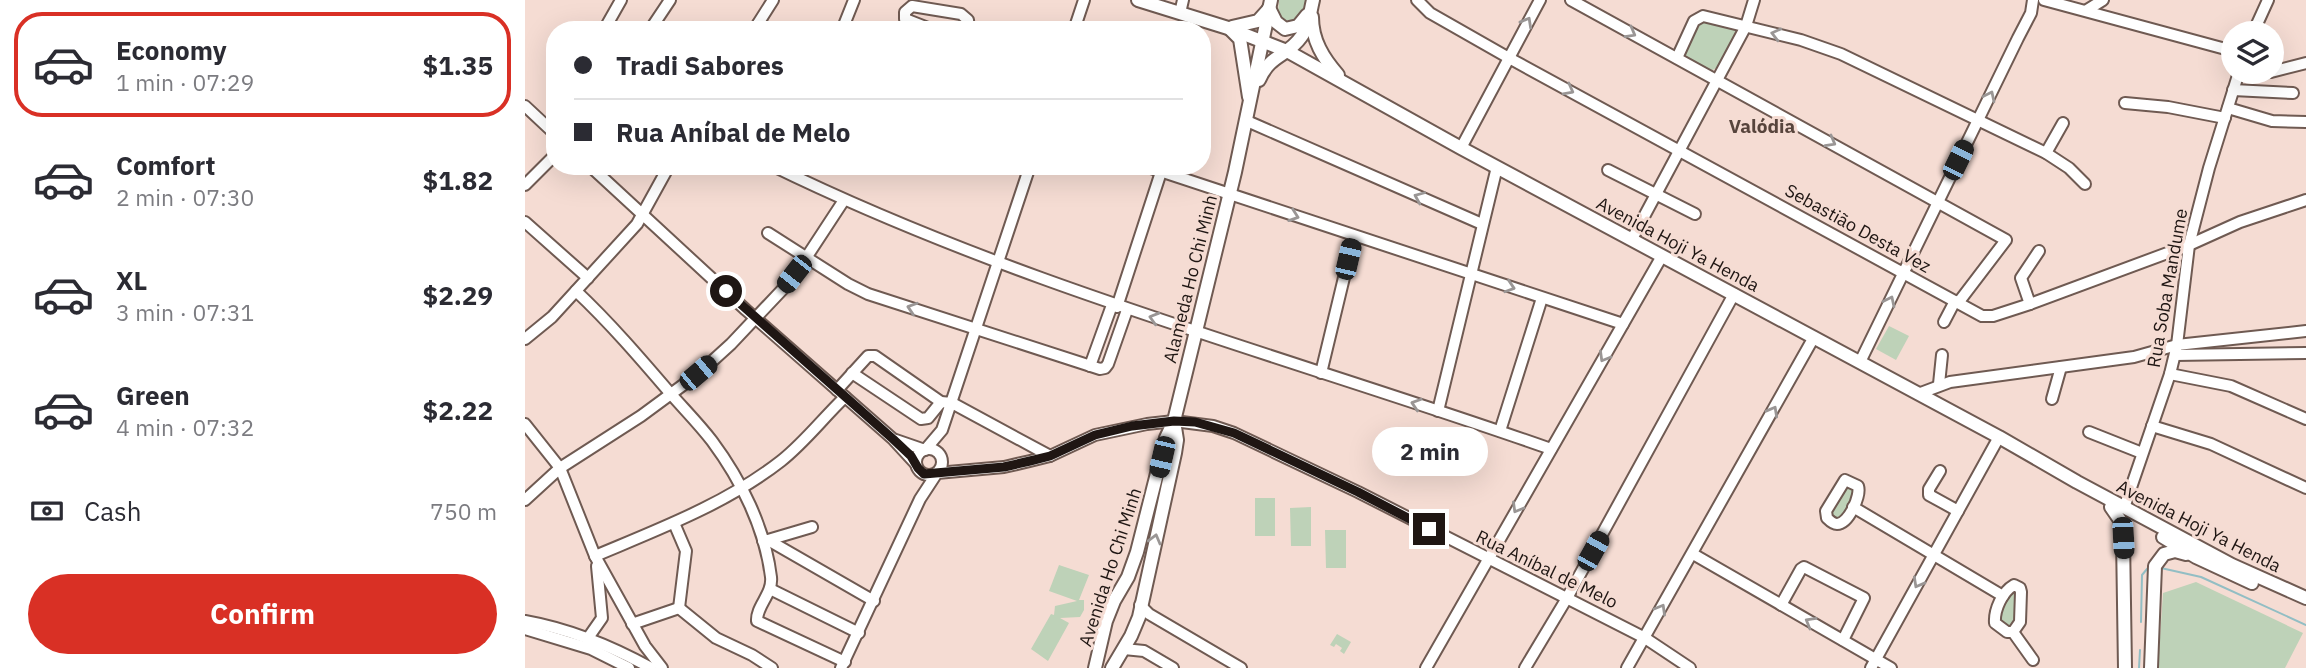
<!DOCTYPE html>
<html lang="en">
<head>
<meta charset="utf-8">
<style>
  body { margin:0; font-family:"IBM Plex Sans",sans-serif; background:#f2f2f3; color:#2b2b33; height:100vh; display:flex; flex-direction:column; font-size:26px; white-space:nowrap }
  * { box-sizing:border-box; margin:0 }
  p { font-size:23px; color:#7c7c81 }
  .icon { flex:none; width:38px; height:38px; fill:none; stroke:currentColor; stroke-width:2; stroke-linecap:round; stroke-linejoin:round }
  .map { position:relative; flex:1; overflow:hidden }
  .drawer { display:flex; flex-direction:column; background:#fff; width:525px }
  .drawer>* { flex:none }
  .banner { position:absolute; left:21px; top:21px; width:665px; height:154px; border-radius:28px; box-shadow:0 7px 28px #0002; display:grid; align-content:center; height:154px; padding:0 28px; background:#fff }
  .tools { position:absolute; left:1696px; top:21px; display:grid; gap:14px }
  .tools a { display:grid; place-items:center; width:63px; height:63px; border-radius:50%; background:#fff; box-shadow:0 7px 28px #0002; font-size:35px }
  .end { position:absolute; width:32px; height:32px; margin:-16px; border:9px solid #1f1613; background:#fff; box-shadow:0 0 0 4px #fff }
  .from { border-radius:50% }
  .bubble { position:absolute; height:49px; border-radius:24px; background:#fff; box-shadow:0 7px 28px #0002; font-size:23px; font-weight:700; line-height:49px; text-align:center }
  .car { position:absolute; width:21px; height:42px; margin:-21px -10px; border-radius:9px; box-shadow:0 0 5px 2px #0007; background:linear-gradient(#222 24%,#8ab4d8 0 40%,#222 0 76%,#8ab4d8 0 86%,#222 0) }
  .banner b { display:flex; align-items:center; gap:24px; height:66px; font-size:26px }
  .banner b+b { border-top:2px solid #e1e1e2 }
  .banner i { width:18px; height:18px; background:#2b2b33 }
  ul { padding:12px 0 0; list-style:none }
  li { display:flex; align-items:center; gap:21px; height:105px; margin:0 14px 10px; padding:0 14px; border:4px solid transparent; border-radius:28px }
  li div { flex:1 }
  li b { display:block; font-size:26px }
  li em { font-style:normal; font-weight:700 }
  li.active { border-color:#d93025 }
  li>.icon { width:63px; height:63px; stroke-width:1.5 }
  .pay { display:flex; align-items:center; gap:18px; height:77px; padding:0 28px; font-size:26px }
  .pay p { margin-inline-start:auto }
  .cta { display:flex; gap:14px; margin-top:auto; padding:14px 28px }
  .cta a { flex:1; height:80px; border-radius:42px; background:#d93025; color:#fff; font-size:28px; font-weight:700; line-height:80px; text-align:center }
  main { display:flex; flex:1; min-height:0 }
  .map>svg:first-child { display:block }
  .green { fill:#bed2b8 }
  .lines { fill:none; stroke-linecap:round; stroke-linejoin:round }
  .stream { stroke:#92bec4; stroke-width:2 }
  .minor-casing { stroke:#6f5a52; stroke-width:14 }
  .major-casing { stroke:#6f5a52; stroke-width:16 }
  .minor { stroke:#fff; stroke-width:10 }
  .major { stroke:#fff; stroke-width:12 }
  .oneway { stroke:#9a9695 }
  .route { stroke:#1f1613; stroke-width:9 }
  .labels { text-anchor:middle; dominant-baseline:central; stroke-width:6; stroke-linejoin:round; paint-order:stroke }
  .street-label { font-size:18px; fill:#1f1613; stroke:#f5dcd3 }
  .neighbourhood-label { font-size:19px; font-weight:bold; fill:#57443c; stroke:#f5dcd3 }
</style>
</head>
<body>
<main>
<section class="drawer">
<ul>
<li class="active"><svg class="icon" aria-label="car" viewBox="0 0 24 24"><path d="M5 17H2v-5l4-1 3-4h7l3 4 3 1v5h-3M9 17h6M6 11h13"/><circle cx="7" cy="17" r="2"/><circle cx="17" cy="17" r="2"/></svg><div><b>Economy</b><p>1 min · 07:29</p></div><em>$1.35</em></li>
<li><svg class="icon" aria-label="car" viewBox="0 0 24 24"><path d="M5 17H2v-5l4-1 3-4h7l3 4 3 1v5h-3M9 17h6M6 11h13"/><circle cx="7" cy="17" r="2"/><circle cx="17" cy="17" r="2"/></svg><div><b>Comfort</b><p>2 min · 07:30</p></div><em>$1.82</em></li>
<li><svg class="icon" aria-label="car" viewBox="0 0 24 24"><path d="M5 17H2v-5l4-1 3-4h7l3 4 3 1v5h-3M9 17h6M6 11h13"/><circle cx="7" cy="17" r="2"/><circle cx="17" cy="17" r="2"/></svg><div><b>XL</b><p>3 min · 07:31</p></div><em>$2.29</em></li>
<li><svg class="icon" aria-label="car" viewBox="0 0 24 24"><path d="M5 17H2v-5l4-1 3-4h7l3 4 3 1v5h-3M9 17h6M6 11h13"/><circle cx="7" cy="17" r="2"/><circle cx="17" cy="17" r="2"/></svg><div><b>Green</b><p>4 min · 07:32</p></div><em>$2.22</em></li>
</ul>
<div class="pay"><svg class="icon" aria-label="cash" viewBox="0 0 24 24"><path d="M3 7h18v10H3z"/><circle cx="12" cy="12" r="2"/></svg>Cash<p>750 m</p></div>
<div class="cta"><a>Confirm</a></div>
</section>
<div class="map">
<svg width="1781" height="668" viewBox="0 0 1781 668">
  <rect width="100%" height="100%" fill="#f5dcd3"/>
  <g class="green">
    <polygon points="754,0 781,0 778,14 771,21 758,20 753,13"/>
    <polygon points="1178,20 1211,28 1210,36 1191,68 1186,71 1160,57 1159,54 1172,27"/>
    <polygon points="1364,326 1384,336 1371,360 1351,349"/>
    <polygon points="1321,483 1327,488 1329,498 1319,517 1310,520 1305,517 1304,507"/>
    <rect x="730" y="498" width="20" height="38"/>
    <polygon points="786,507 786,546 766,546 765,508"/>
    <polygon points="800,530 821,530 821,568 801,568"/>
    <polygon points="534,565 564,575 554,600 559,600 559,610 555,617 535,618 544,623 523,661 506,649 526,614 529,615 530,606 552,601 524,591"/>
    <polygon points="1671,582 1778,633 1760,668 1633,668 1638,593"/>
    <path d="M1491,588c-1,14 3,29 -8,39l-10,-4 1,-18z"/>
    <polygon points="812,634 826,642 819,654 815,651 817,648 811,644 809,647 805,645"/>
  </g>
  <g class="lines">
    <g class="stream">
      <polyline points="1636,568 1676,577 1781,625"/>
      <polyline points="1616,622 1617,575 1622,569"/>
      <polyline points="1614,668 1615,650"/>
    </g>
    <g class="minor-casing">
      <g id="minor">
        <polyline points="892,0 905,13 984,58 1457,316 1468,316 1505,304 1664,245 1715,222 1781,200"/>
        <polyline points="1046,0 1481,240 1433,303"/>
        <polyline points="1519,0 1708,51"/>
        <polyline points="1562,10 1578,0"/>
        <polyline points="655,13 658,0"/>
        <polyline points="233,24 247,30"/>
        <polyline points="79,30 96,0"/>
        <polyline points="125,30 145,0"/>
        <polyline points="229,30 248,0"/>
        <polyline points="317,30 329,0"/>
        <polyline points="408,30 380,19 380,12 387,6 436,14 443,20 444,30"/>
        <polyline points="549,30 559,0"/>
        <polyline points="1728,33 1743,0"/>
        <polyline points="1152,58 1169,21 1178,16 1276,40 1316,54 1521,153 1544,168 1560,184"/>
        <polyline points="1713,74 1746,72 1781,63"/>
        <polyline points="1708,90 1768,93"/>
        <polyline points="1600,103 1643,107 1700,118"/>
        <polyline points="0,106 30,134"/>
        <polyline points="1703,108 1747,121 1781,122"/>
        <polyline points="722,121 957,224"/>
        <polyline points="936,148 1015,0"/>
        <polyline points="1521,153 1538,123"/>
        <polyline points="65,166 221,310 368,439 391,464"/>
        <path d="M248,166c250,122 517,191 778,283"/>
        <polyline points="620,166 1098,324"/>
        <polyline points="1083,170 1170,214"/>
        <polyline points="0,185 30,155"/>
        <polyline points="0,222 63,278"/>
        <polyline points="243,233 323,284 343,294 575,369 580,368 583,364 602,310"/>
        <polyline points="1107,239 1221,26 1229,0"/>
        <path d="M51,291c34,32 64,67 94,102 14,16 29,31 42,48 29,39 53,87 59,136 2,17 -15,29 -14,44l88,41"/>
        <polyline points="1505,304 1496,278 1514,251"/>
        <polyline points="592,307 636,172"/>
        <polyline points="1419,322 1430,301"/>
        <polyline points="0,339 27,317 112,224 144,166"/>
        <polyline points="1650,355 1781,353"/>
        <polyline points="1335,362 1493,38 1506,13 1508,0"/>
        <polyline points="565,366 587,305"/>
        <polyline points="327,373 396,419 403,418 416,402"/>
        <polyline points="796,373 829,236"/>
        <polyline points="1645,374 1706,386 1781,419"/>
        <polyline points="1414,384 1417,355"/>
        <polyline points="312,390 343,356 350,356 416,402 427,403 525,456"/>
        <polyline points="1393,394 1425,382 1609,357 1652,345 1781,331"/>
        <polyline points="1527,399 1536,367"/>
        <polyline points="913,411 972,167"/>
        <polyline points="0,424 35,468 70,556 120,646 137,668"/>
        <polyline points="1627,426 1686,444 1781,488"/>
        <polyline points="975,431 1017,298"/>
        <polyline points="1564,432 1617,453"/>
        <polyline points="371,440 400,450 417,430 505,166"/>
        <circle cx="404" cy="462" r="13"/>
        <polyline points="1415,471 1404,489 1404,495 1433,511"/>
        <path d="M1320,480l13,6c3,9 -9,38 -21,38 -3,0 -8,-4 -10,-6l-1,-7z"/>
        <polyline points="0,500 35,468 116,416 173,374 206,344 257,290 281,258 319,200"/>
        <polyline points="1328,507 1478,596"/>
        <polyline points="1599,508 1645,374 1652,345 1664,245 1684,168 1714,72"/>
        <polyline points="149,523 161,551 154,608"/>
        <polyline points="243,540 287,527"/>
        <polyline points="238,541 243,540 349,601"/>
        <polyline points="1168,554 1366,668"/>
        <path d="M70,556c64,-27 131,-52 186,-95 24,-19 42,-43 64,-64"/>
        <polyline points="245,589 334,633"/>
        <polyline points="615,605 624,614 716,668"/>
        <polyline points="1256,605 1276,569 1279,567 1339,598 1318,640"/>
        <polyline points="154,608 191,638 227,655 247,668"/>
        <path d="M0,621c45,8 86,25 126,47"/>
        <polyline points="107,624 154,608"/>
        <polyline points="0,629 66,649 104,668"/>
        <path d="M1488,632l7,-10 1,-30 -1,-4 -6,-3c-12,7 -20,25 -19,38l12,9h6l20,28"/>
        <polyline points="63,638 77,618 72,566"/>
        <polyline points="599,649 619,651 648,668"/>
        <polyline points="316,668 395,499 412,473 479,467 505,461 525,456 570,435 622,424 649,421 688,426 709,433 833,492 1120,638 1165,668"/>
        <polyline points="901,668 1137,256"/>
        <polyline points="1000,668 1042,598 1209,294"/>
        <polyline points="1102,668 1289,337"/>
        <polyline points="1346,668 1474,437"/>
      </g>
    </g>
    <g class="major-casing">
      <g id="major">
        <polyline points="613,0 703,28 762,51 936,148 1474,437 1552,482 1707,565 1781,598"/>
        <polyline points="744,8 751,22 760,29 773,26 782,15"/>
        <path d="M787,17c0,23 11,41 26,58"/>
        <polyline points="707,27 733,21 742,11"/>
        <polyline points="705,29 715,39 724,97"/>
        <path d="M734,80c11,-26 28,-23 42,-43 8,-10 9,-25 12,-37"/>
        <polyline points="1586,507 1595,520 1598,538 1600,668"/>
        <polyline points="1638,537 1671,557 1727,583"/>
        <polyline points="570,668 581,621 589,601 603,577 612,552 641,438 649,421 710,172 746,0"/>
        <polyline points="587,668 606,636 614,617 650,453 652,440 649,421"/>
        <polyline points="1626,668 1630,566 1639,554 1650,551 1661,554"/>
      </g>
    </g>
    <use href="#minor" class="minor"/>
    <use href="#major" class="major"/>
  </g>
  <defs><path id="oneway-chevron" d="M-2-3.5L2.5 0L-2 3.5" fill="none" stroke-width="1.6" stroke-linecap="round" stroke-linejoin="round" transform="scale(1.75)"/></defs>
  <g class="oneway">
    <use href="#oneway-chevron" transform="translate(1002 22) rotate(-61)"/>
    <use href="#oneway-chevron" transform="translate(1106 33) rotate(29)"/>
    <use href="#oneway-chevron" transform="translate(1251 34) rotate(-166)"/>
    <use href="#oneway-chevron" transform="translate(1044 90) rotate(28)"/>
    <use href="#oneway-chevron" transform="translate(1465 96) rotate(-64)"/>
    <use href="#oneway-chevron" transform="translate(1306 142) rotate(29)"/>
    <use href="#oneway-chevron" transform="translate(894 197) rotate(-157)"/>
    <use href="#oneway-chevron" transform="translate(769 216) rotate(19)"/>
    <use href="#oneway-chevron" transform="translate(985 287) rotate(18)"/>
    <use href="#oneway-chevron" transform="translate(1365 301) rotate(-64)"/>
    <use href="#oneway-chevron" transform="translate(387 308) rotate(-162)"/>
    <use href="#oneway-chevron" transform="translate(629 318) rotate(-164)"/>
    <use href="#oneway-chevron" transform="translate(1079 357) rotate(120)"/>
    <use href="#oneway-chevron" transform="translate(891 404) rotate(-162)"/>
    <use href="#oneway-chevron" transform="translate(1248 411) rotate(-61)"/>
    <use href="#oneway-chevron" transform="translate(992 508) rotate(120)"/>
    <use href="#oneway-chevron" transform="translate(630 539) rotate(-75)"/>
    <use href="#oneway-chevron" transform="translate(1393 583) rotate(119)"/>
    <use href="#oneway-chevron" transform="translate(1136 609) rotate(-60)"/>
    <use href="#oneway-chevron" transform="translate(1285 622) rotate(-150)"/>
  </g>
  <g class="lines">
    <polyline class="route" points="201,291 368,439 386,456 393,468 399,474 479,467 505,461 525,456 570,435 607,426 649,421 670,422 709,433 833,492 904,529"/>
  </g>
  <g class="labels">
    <g class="street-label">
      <text transform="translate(1333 228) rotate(29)">Sebastião Desta Vez</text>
      <text transform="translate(1153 244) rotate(28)">Avenida Hoji Ya Henda</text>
      <text transform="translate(665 279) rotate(-76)">Alameda Ho Chi Minh</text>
      <text transform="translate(1642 288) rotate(-80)">Rua Soba Mandume</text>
      <text transform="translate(1674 526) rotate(27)">Avenida Hoji Ya Henda</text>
      <text transform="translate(585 567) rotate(-72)">Avenida Ho Chi Minh</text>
      <text transform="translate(1022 569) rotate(26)">Rua Aníbal de Melo</text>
    </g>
    <g class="neighbourhood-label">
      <text x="1237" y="126">Valódia</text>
    </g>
  </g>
</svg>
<div class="tools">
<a><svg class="icon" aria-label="layers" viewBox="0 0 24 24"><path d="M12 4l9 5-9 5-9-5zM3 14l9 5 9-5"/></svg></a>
</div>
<i class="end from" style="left:201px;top:291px"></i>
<i class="end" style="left:904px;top:529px"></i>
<div class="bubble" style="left:847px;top:427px;width:116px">2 min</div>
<i class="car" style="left:1433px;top:160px;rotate:26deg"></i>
<i class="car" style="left:823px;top:259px;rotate:13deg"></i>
<i class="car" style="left:269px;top:274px;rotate:218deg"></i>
<i class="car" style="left:173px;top:373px;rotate:50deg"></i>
<i class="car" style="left:637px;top:457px;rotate:193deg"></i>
<i class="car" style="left:1598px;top:538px;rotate:177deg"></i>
<i class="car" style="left:1068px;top:551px;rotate:29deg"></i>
<div class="banner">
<b><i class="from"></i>Tradi Sabores</b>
<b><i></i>Rua Aníbal de Melo</b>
</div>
</div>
</main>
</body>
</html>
